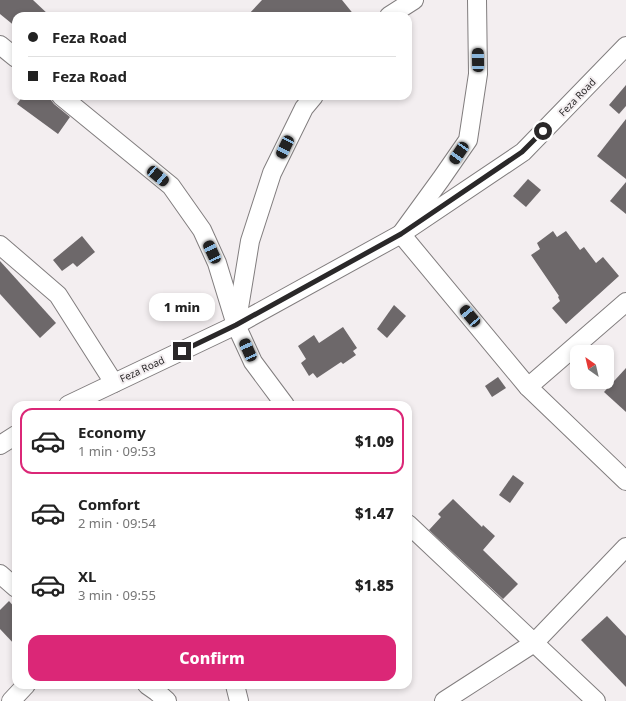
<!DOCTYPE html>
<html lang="en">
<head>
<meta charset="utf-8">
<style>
  body { margin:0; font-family:"Noto Sans",sans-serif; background:#f2f2f2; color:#222; height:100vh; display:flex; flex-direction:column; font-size:15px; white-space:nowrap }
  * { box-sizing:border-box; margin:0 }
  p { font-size:13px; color:#767676 }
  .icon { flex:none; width:22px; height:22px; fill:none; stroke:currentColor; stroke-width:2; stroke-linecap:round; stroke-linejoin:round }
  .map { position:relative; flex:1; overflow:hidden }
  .drawer { position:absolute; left:12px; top:401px; width:400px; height:288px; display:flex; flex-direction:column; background:#fff; border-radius:12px; box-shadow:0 2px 6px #0003 }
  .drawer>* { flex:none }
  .banner { position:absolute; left:12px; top:12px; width:400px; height:88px; border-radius:12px; box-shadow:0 2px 6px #0003; display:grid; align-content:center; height:88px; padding:0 16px; background:#fff }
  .needle { width:26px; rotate:326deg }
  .fabs { position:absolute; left:570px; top:345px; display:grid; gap:8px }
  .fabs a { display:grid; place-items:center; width:44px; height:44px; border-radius:8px; background:#fff; box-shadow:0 2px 6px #0003; font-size:20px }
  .end { position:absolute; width:18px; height:18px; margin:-9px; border:5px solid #2a2829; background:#fff; box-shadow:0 0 0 2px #fff }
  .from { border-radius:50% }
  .bubble { position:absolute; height:28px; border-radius:12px; background:#fff; box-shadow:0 2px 6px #0003; font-size:13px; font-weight:800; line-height:28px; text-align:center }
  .car { position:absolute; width:12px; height:24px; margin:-12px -6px; border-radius:5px; box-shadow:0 0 3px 1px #0007; background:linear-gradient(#222 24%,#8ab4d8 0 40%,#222 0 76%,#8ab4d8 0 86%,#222 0) }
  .banner b { display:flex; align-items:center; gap:14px; height:38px; font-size:15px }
  .banner b+b { border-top:1px solid #e0e0e0 }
  .banner i { width:10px; height:10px; background:#222 }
  ul { padding:7px 0 0; list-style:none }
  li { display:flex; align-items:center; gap:12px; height:66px; margin:0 8px 6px; padding:0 8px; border:2px solid transparent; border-radius:12px }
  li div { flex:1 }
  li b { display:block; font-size:15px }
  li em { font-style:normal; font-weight:800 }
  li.active { border-color:#db2777 }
  li>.icon { width:36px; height:36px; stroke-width:1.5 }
  .primary-button { display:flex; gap:8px; margin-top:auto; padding:8px 16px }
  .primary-button a { flex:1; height:46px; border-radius:12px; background:#db2777; color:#fff; font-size:16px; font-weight:800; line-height:46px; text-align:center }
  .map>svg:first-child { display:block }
  .building { fill:#6d686a }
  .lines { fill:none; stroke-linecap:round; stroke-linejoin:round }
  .minor-casing { stroke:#817d7e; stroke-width:20 }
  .minor { stroke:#fff; stroke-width:18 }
  .route { stroke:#2a2829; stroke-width:5 }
  .labels { text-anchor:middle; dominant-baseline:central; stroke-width:4; stroke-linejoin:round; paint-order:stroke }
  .street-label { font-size:10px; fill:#2a2829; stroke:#f3eef0 }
</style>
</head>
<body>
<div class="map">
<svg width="626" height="701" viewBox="0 0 626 701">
  <rect width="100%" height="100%" fill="#f3eef0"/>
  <g class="building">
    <polygon points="0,0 33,0 50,16 16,16 16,27 0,14"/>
    <polygon points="262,0 342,0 355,16 247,16"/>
    <polygon points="626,85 626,106 619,114 609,105"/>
    <polygon points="23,96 48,96 54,104 70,117 58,134 17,104"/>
    <polygon points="626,119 626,179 597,156"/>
    <polygon points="528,179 541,190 526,207 513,196"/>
    <polygon points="626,182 626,214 610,201"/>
    <polygon points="553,231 557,237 566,231 580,250 584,247 596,263 603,257 619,276 566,324 552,308 560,301 558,297 559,296 531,255 540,249 537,243"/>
    <polygon points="82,236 95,252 77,267 73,263 62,271 53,260"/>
    <polygon points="0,261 56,323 40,338 0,294"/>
    <polygon points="394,305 406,316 387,338 377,329"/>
    <polygon points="343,327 357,348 353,351 356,355 343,364 341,362 317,378 313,373 309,376 301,363 306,359 298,346 314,335 319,343"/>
    <polygon points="626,368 626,412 604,392"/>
    <polygon points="498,377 506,388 492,397 485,386"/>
    <polygon points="513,475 524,483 510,503 499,495"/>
    <polygon points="453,499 482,527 483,525 495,536 483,550 518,584 503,599 429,530 441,517 438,514"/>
    <polygon points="9,601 16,609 16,646 0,629 0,610"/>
    <polygon points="607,616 626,636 626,687 581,640"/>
  </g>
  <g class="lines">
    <g class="minor-casing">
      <g id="minor">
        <polyline points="477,0 478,74 468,140 441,179 401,234 528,387 626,481"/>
        <polyline points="389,16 414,0"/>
        <polyline points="0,45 16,58"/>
        <polyline points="61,96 171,186 202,230 217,263 236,325 253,362 285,405"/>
        <polyline points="0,245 58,295 114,383"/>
        <polyline points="237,320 250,241 272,173 304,108 314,96"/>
        <polyline points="528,387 626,302"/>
        <polyline points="68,405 236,325 401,234 523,152 626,46"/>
        <polyline points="0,445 16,435"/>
        <polyline points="408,524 596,701"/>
        <polyline points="0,574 16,588"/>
        <polyline points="147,685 157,692 167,701"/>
        <polyline points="235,685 239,701"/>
        <polyline points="11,701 26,685"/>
        <polyline points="444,701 534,643 626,547"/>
      </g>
    </g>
    <use href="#minor" class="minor"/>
  </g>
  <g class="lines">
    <polyline class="route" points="182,351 236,325 401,234 522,152 543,131"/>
  </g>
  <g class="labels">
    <g class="street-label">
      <text transform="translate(577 97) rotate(-46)">Feza Road</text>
      <text transform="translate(142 369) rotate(-25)">Feza Road</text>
    </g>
  </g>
</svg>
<div class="fabs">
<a><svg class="needle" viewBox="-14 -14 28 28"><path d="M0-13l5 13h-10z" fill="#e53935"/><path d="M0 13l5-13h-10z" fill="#767676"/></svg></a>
</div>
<i class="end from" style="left:543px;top:131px"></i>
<i class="end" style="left:182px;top:351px"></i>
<div class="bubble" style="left:149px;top:293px;width:66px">1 min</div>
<i class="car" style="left:478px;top:60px;rotate:359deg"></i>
<i class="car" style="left:285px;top:147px;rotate:206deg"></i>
<i class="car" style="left:459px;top:153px;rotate:214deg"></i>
<i class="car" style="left:158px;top:176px;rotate:130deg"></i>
<i class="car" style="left:212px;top:252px;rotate:335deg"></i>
<i class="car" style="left:470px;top:316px;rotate:320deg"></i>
<i class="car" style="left:248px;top:350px;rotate:336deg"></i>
<div class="banner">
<b><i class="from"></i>Feza Road</b>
<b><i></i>Feza Road</b>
</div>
<section class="drawer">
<ul>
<li class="active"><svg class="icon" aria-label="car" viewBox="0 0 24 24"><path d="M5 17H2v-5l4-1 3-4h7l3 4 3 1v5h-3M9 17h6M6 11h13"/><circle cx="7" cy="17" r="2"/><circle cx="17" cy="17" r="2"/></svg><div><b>Economy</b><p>1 min · 09:53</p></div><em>$1.09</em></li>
<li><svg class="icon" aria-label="car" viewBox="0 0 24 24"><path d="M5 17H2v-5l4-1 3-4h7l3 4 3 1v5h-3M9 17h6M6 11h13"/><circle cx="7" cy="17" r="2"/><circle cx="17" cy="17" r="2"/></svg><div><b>Comfort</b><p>2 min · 09:54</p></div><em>$1.47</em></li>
<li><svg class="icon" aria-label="car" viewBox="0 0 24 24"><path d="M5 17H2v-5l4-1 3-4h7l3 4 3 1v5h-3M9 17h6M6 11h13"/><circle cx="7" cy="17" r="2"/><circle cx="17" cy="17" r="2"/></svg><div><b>XL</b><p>3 min · 09:55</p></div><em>$1.85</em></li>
</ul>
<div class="primary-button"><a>Confirm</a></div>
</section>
</div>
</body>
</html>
